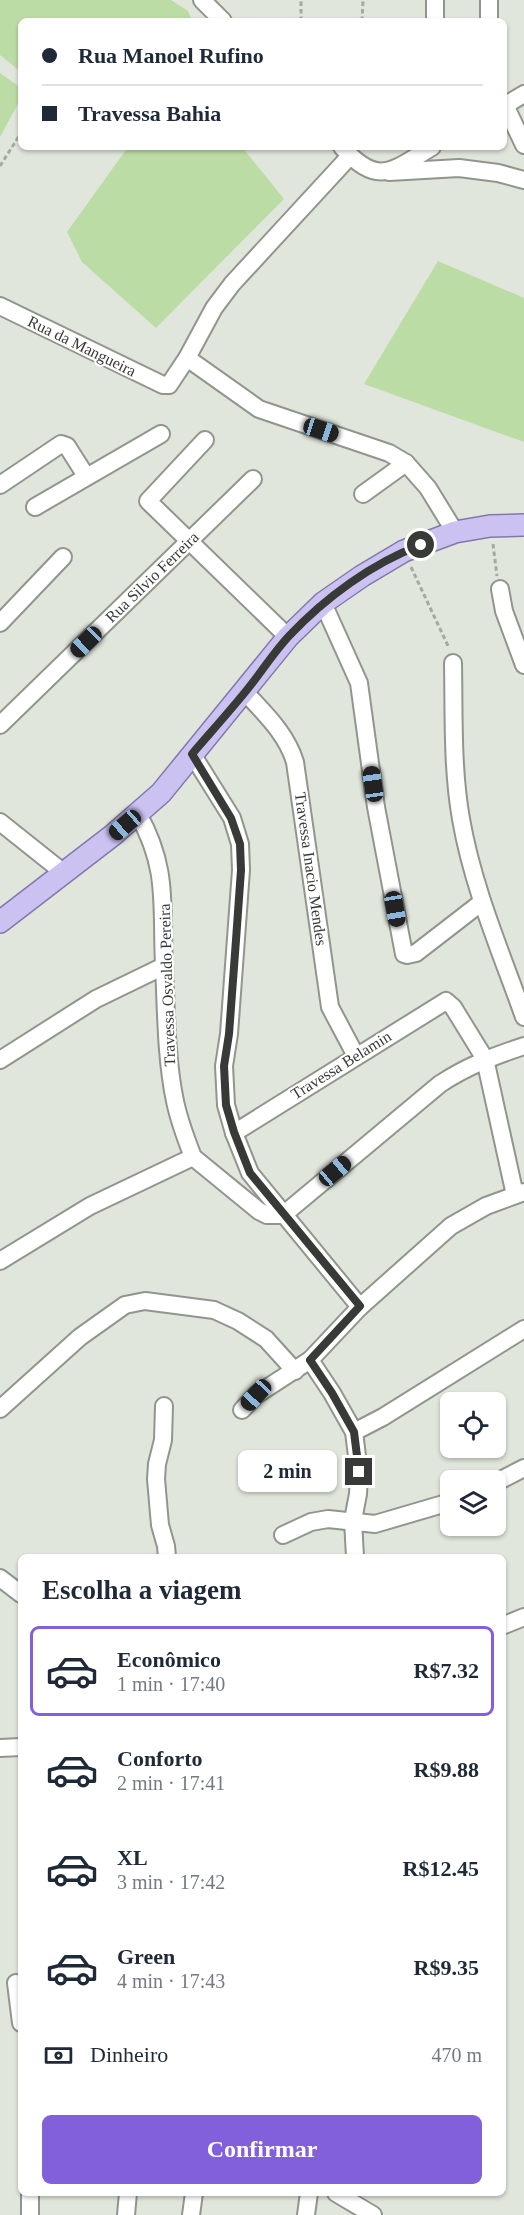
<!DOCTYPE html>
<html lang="pt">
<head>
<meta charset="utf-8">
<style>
  body { margin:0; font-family:"Times New Roman",serif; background:#f2f2f3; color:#1f2937; height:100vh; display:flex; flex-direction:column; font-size:22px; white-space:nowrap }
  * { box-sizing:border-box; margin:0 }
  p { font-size:20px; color:#747a83 }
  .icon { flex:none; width:33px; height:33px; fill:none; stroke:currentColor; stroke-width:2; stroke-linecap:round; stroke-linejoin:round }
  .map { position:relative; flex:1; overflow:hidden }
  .sheet { position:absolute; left:18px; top:1554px; width:488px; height:642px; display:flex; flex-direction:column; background:#fff; border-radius:9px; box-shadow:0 2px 4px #0004 }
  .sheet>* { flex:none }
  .top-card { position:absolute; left:18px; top:18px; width:489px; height:132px; border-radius:9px; box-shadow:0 2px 4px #0004; display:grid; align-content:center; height:132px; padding:0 24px; background:#fff }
  .buttons { position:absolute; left:440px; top:1392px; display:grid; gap:12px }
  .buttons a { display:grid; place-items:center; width:66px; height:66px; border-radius:9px; background:#fff; box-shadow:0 2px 4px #0004; font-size:30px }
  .end { position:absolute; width:27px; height:27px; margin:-14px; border:8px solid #373a36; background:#fff; box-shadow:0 0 0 3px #fff }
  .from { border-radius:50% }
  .bubble { position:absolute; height:42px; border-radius:9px; background:#fff; box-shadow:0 2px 4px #0004; font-size:20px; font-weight:800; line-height:42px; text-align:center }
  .car { position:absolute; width:18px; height:36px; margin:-18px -9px; border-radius:8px; box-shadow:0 0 4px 2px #0007; background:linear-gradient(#222 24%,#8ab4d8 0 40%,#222 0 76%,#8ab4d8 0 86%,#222 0) }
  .top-card b { display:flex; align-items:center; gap:21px; height:57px; font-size:22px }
  .top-card b+b { border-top:2px solid #e0e1e3 }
  .top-card i { width:15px; height:15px; background:#1f2937 }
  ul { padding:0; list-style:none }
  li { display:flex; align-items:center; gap:18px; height:90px; margin:0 12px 9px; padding:0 12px; border:3px solid transparent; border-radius:9px }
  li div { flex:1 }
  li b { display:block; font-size:22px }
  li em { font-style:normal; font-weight:800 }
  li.selected { border-color:#8260db }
  li>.icon { width:54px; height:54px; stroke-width:1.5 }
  h2 { padding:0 24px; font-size:27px; line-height:72px }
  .pay { display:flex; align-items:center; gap:15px; height:66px; padding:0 24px; font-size:22px }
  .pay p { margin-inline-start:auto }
  .primary-button { display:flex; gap:12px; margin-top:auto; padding:12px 24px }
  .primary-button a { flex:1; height:69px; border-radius:9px; background:#8260db; color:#fff; font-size:24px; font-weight:800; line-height:69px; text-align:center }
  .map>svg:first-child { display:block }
  .green { fill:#bcdca5 }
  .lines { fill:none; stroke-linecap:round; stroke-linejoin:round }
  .minor-casing { stroke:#91968d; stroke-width:20 }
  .major-casing { stroke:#8278ab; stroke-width:24 }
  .path { stroke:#a4a9a1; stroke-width:3; stroke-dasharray:4.5 3; stroke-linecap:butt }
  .minor { stroke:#fff; stroke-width:16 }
  .major { stroke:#ccc2f2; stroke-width:21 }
  .route { stroke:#373a36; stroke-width:8 }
  .labels { text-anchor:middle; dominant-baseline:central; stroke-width:4.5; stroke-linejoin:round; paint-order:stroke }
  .street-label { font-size:16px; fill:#373a36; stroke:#fff }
</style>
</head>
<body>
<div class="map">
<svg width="524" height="2215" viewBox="0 0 524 2215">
  <rect width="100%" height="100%" fill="#e0e6dc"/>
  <g class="green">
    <polygon points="0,0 171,0 188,11 192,21 21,21 21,72 0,55"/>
    <polygon points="0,73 21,88 21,98 0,137"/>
    <polygon points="128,147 242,147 284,199 156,328 82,262 67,232"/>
    <polygon points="438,261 524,298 524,442 364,384"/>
  </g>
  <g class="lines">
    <g class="minor-casing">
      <g id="minor">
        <polyline points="202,0 223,21"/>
        <polyline points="435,21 435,0"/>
        <polyline points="489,21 489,0"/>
        <polyline points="505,105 524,145"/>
        <polyline points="504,106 524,94"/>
        <path d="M342,147c37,41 51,23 90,0"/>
        <polyline points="389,172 459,168 498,173 524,180"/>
        <polyline points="0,306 163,385 169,385 187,358 214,308 232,284 350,156"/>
        <polyline points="187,358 259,409 389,453 406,463 428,488 455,532"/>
        <polyline points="205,440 148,501 288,637"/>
        <polyline points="0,485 61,444 67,446 86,476"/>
        <polyline points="363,494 406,463"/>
        <polyline points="35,507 161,434"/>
        <polyline points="500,589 504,611 524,665"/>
        <polyline points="323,603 359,683 376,807 404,954 407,955 416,953 482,902"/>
        <polyline points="0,623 63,557"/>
        <path d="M453,663c1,52 -1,105 8,156 12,69 40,133 63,198"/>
        <path d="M245,692c20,22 41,41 50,70l35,245 26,49"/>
        <polyline points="0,725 253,479"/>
        <polyline points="192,754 232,818 240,844 241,870 229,1034 224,1066 226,1105 234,1133 250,1173 360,1307"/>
        <path d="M138,814c31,55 23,91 26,150 2,44 2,95 11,137 4,20 11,38 18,56"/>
        <polyline points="0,822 64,873"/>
        <polyline points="0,1060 96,999 164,966"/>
        <polyline points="234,1133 446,1001 453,1007 485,1059 515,1195"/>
        <path d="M0,1261l90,-55 103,-49 66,54 8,4h16l157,-131c27,-18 54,-28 84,-38"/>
        <polyline points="310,1360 332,1393 354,1432 359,1472 358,1494 353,1520 355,1557"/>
        <polyline points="164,1406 163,1440 157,1464 156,1479 160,1525 166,1546 167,1557"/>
        <polyline points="0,1409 80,1337 125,1305 145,1301 214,1310 238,1321 266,1339 295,1371"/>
        <polyline points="242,1410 256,1395 310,1360 360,1307 451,1226 486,1206 524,1192"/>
        <polyline points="354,1432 383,1417 524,1329"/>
        <polyline points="495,1483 524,1468"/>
        <polyline points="283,1535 311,1522 328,1519 375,1524 450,1502"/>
        <polyline points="0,1578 21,1594"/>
        <polyline points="502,1626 524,1617"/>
        <polyline points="0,1748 21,1747"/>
        <polyline points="16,1983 21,2023"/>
        <polyline points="30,2193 30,2215"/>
        <polyline points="336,2193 373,2215"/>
        <polyline points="126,2215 128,2193"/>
        <polyline points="191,2215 194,2193"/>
        <polyline points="306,2215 309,2193"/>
      </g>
    </g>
    <g class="major-casing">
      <polyline id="major" points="0,922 113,835 161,793 288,637 323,603 362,576 404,551 455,532 490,526 524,525"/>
    </g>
    <g class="path">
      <polyline points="301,21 301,0"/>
      <polyline points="362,21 363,0"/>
      <polyline points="0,166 21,133"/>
      <polyline points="493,544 497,576"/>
      <polyline points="411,567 449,648"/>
    </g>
    <use href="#minor" class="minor"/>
    <use href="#major" class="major"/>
  </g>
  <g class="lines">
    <path class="route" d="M359,1472l-5,-40 -22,-39 -22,-33 50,-54 -110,-133 -16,-41 -8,-27 -2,-39 5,-32 7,-94 5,-70 -1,-26 -9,-26 -39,-64c18,-21 37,-42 54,-63 15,-18 27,-38 43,-55 36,-38 83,-73 132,-91"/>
  </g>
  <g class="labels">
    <g class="street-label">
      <text transform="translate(82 346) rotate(26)">Rua da Mangueira</text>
      <text transform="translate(152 577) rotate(-44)">Rua Silvio Ferreira</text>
      <text transform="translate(311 869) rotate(82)">Travessa Inacio Mendes</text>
      <text transform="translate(167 985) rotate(-92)">Travessa Osvaldo Pereira</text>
      <text transform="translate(341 1065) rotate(-32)">Travessa Belamin</text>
    </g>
  </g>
</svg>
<div class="buttons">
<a><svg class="icon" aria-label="locate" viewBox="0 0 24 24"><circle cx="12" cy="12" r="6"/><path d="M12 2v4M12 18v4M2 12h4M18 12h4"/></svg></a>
<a><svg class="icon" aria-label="layers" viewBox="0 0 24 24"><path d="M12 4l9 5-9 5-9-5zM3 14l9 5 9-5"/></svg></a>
</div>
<i class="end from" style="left:421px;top:545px"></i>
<i class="end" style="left:359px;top:1472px"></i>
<div class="bubble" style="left:238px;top:1450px;width:99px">2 min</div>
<i class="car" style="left:321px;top:430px;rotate:108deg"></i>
<i class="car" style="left:86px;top:642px;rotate:226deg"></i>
<i class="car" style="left:373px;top:784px;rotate:352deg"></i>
<i class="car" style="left:125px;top:825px;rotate:229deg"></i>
<i class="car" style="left:395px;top:909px;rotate:170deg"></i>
<i class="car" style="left:335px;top:1171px;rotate:50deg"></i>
<i class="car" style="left:256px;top:1395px;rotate:223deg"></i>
<div class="top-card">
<b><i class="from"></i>Rua Manoel Rufino</b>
<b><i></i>Travessa Bahia</b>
</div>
<section class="sheet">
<h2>Escolha a viagem</h2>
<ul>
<li class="selected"><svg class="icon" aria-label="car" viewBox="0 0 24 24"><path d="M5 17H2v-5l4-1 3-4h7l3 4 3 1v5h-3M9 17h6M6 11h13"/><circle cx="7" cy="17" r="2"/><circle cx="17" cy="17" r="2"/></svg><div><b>Econômico</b><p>1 min · 17:40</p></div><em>R$7.32</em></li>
<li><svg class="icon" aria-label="car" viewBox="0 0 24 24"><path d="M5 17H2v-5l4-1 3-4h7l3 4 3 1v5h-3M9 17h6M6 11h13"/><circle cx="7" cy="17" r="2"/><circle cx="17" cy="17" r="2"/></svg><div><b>Conforto</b><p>2 min · 17:41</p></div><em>R$9.88</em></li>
<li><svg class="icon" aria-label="car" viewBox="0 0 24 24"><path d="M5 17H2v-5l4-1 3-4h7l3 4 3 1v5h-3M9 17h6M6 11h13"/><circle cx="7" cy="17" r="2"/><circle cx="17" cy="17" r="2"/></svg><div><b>XL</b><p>3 min · 17:42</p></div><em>R$12.45</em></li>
<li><svg class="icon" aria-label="car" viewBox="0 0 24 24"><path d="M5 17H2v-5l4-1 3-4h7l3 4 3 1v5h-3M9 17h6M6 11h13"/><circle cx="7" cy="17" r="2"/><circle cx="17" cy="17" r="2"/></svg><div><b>Green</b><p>4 min · 17:43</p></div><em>R$9.35</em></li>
</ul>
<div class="pay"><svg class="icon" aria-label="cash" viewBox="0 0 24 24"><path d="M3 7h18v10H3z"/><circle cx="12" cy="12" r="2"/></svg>Dinheiro<p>470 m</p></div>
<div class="primary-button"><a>Confirmar</a></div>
</section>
</div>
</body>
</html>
